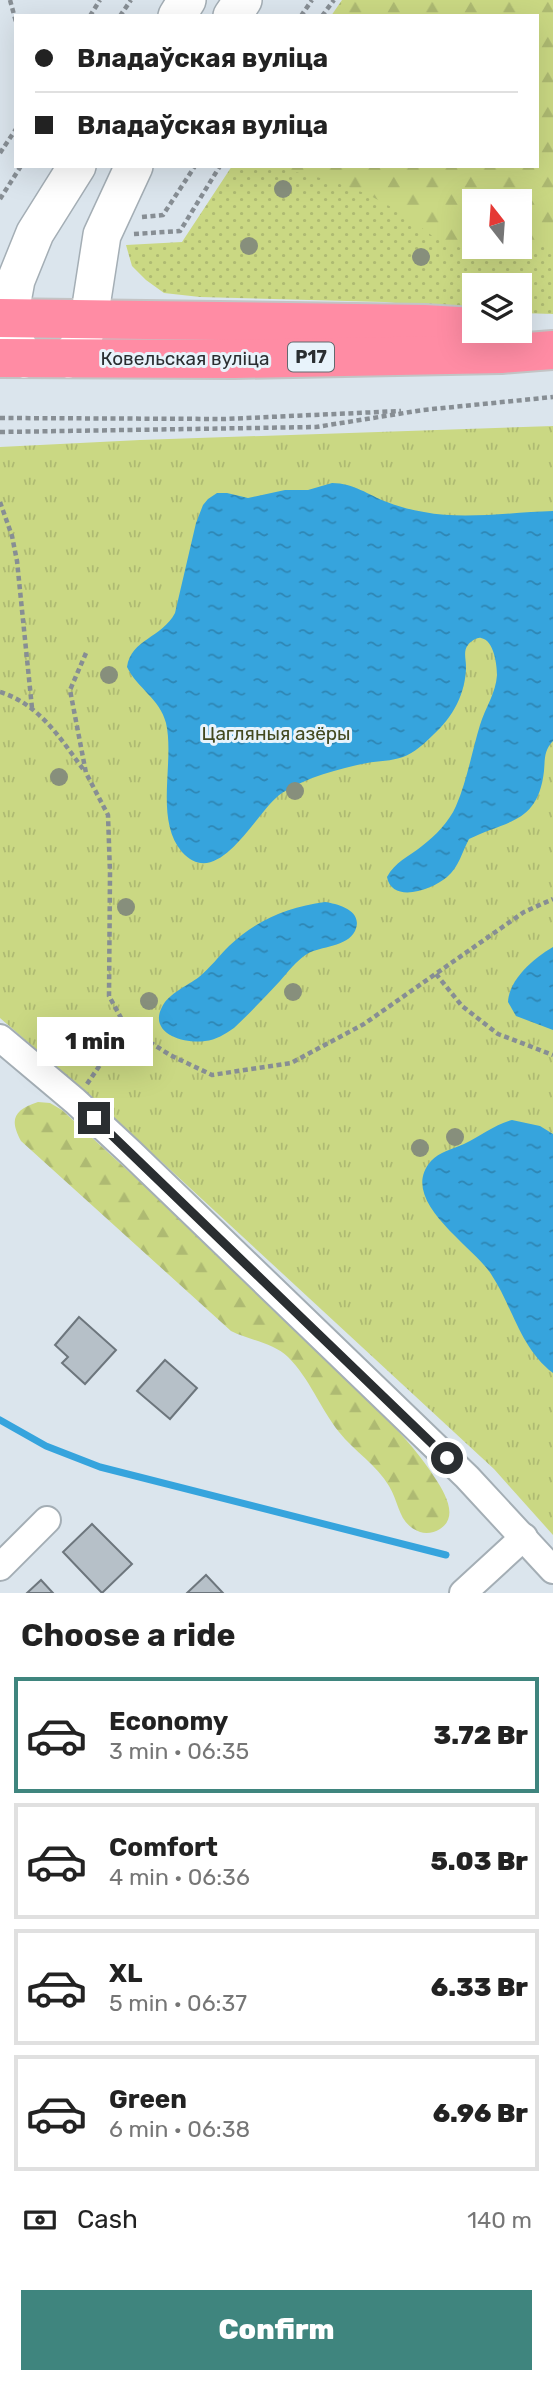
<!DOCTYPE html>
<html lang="en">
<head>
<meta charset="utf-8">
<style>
  body { margin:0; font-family:Rubik,sans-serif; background:#f2f2f2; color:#222; height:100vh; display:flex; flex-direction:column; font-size:26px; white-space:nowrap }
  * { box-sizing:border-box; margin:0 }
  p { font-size:23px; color:#767676 }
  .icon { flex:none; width:38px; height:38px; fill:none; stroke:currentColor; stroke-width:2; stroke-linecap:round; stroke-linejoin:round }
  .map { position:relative; height:1593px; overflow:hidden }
  .side { display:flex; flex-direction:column; background:#fff; flex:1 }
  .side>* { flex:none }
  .banner { position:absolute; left:14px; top:14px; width:525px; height:154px; border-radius:0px; box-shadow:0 7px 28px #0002; display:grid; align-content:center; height:154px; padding:0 21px; background:#fff }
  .needle { width:46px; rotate:343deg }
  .fabs { position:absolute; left:462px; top:189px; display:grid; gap:14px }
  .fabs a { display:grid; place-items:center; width:70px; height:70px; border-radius:0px; background:#fff; box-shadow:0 7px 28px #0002; font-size:35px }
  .end { position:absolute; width:32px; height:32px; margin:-16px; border:9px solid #2a2e31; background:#fff; box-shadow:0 0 0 4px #fff }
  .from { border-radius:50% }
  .bubble { position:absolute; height:49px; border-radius:0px; background:#fff; box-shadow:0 7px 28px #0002; font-size:23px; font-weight:800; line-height:49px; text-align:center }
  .banner b { display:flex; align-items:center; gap:24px; height:66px; font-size:26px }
  .banner b+b { border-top:2px solid #e0e0e0 }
  .banner i { width:18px; height:18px; background:#222 }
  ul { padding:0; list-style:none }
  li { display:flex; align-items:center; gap:21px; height:116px; margin:0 14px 10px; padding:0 7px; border:4px solid #e0e0e0; border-radius:0px }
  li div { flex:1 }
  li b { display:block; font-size:26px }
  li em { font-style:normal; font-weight:800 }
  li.on { border-color:#3f857e }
  li>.icon { width:63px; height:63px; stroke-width:1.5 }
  h2 { padding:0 21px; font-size:32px; line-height:84px }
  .pay { display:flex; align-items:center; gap:18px; height:77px; padding:0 21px; font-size:26px }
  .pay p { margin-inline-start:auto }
  .button { display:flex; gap:14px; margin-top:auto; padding:14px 21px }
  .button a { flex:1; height:80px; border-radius:0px; background:#3f857e; color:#fff; font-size:28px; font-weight:800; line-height:80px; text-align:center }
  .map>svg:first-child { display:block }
  .grass { fill:url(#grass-dots); fill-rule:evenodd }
  .forest { fill:url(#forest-firs); fill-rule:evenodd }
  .park { fill:url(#park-tufts) }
  .water { fill:url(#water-ripples) }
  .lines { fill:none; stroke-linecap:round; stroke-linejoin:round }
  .stream { stroke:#36a4dd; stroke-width:7 }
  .building { fill:#b6c0c8; stroke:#6d767d; stroke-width:2 }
  .minor-casing { stroke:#a4aeb5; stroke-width:30 }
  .secondary-casing { stroke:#a4aeb5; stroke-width:40 }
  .trunk-casing { stroke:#c3c4c5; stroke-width:42 }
  .path { stroke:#878e94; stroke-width:4.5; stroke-dasharray:5 3.5; stroke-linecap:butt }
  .minor { stroke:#fff; stroke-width:26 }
  .secondary { stroke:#fff; stroke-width:37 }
  .trunk { stroke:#ff8ca4; stroke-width:38 }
  .tree { fill:#878f7c }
  .route { stroke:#2a2e31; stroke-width:9 }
  .labels { text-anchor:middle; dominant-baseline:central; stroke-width:6; stroke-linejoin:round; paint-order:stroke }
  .shield { fill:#e8f3fb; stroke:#63696e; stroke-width:2 }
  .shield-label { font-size:18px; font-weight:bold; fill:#2a2e31 }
  .street-label { font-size:19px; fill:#2a2e31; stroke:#e8f3fb }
  .park-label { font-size:19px; fill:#42491f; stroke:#e8f3fb }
</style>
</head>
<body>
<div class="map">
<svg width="553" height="1593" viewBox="0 0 553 1593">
  <defs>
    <pattern id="grass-dots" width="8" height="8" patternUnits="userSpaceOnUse" patternTransform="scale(1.75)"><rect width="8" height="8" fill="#cad883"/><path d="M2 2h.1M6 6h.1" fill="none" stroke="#aeba72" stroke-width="1.8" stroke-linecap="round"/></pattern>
    <pattern id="forest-firs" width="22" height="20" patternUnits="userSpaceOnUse" patternTransform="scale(1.75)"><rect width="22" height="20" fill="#cad883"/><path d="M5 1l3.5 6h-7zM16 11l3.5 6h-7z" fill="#aeba72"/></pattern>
    <pattern id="park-tufts" width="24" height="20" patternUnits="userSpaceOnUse" patternTransform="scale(1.75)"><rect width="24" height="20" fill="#cad883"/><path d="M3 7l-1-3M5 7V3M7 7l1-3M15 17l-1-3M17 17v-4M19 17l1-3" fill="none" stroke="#aeba72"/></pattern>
    <pattern id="water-ripples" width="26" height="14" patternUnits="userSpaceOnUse" patternTransform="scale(1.75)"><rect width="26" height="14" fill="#36a4dd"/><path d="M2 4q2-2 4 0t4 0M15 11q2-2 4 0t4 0" fill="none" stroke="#2e86b4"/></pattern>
  </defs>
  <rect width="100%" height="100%" fill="#dbe5ed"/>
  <path class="grass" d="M342,0h211v314l-33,-1v-28h-46v25l-90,-8 -184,-5 -36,-4 -18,-13 -14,-14 -6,-21 56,-3 50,-76h305v-150h-206zM474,201h46v46h-46z"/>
  <g class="forest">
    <path d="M352,0h201v243l-42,8h-42l-34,-13 -31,-24 -37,-20 -38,-14 -59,-14h267v-150h-197zM520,201v46h-46v-46z"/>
    <path d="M38,1102l12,1 12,7c91,84 183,167 270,254 35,35 77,73 103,114 10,15 24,39 5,51 -6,4 -14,5 -20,3 -22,-8 -20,-28 -31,-46 -12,-21 -35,-35 -50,-54 -19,-24 -29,-53 -51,-75 -14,-14 -39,-17 -57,-26l-210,-190c-12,-22 -7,-31 17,-39z"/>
  </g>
  <polygon class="park" points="553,426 553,1535 494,1469 98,1103 0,1018 0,447 140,440"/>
  <g class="water">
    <path d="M332,483c22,0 36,12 55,19 12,5 25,8 37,10 40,8 88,0 129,-1v230c-9,9 -8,18 -9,30 -6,53 -37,49 -75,68 -7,13 -10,28 -22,38 -15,13 -55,27 -60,0 8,-15 21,-20 35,-31 13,-10 27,-24 34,-40 11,-25 16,-55 24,-81 5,-17 16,-32 17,-50 0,-10 -3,-35 -16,-37 -4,-1 -11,4 -13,7 -5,6 -2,14 -2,21 0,27 -13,51 -33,69 -8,8 -19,18 -30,22 -11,4 -25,4 -36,6 -29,6 -60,14 -85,30 -25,16 -63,100 -100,59 -28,-33 -7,-90 -16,-129 -6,-24 -29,-35 -39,-56 4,-28 35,-29 48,-54l21,-90 7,-18 5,-6 9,-6h10l21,5 37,-8h23z"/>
    <path d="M325,902c14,2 39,9 30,29 -8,16 -34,15 -48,23 -11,7 -19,18 -27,27 -15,16 -30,32 -46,47 -9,6 -18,12 -29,13 -20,3 -57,-7 -43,-34 7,-14 25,-21 37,-30 11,-9 20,-21 30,-31 27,-26 59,-39 96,-44z"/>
    <path d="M553,947v83l-37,-14 -8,-14c1,-23 26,-44 45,-55z"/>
    <path d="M512,1120l28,6 13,8v239c-33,-25 -40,-66 -62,-99 -19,-29 -94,-74 -60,-113 8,-9 22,-12 33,-17 17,-8 30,-19 48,-24z"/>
  </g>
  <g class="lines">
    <polyline class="stream" points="0,1420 46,1446 100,1467 446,1555"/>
  </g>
  <g class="building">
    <polygon points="79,1317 116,1350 85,1384 62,1363 68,1357 55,1345"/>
    <polygon points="165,1360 197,1388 170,1419 137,1391"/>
    <polygon points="92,1524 132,1564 102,1593 63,1552"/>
    <polygon points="206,1575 223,1593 187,1593"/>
    <polygon points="41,1580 53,1593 27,1593"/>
  </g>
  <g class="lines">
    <g class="minor-casing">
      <g id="minor">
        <polyline points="0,1038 75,1101 130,1152 467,1477 553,1570"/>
        <polyline points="0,1567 47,1520"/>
        <polyline points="463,1593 524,1537"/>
      </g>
    </g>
    <g class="secondary-casing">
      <g id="secondary">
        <polyline points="177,16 187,0"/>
        <polyline points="232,16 243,0"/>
        <polyline points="25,359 14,340 9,318 16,280 35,233 77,166"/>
        <polyline points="69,359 82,342 89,319 102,235 134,166"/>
      </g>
    </g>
    <g class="trunk-casing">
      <g id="trunk">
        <polyline points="0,318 424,324 474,327"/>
        <polyline points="0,358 234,359 501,354 553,350"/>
      </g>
    </g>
    <g class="path">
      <polyline points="10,0 16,22"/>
      <polyline points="90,16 100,0"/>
      <polyline points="120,16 131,0"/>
      <polyline points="301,16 312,0"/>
      <polyline points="322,16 334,0"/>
      <polyline points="0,153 16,129"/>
      <polyline points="0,199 21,166"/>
      <polyline points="142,217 163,215 195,166"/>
      <polyline points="134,234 180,231 220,166"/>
      <polyline points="0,418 225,419 401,411"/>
      <polyline points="0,432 316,427 423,410 553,397"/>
      <polyline points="0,502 12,536 17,561 32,708"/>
      <polyline points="86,653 70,690 86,773 108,815 110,873 109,996 126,1027 170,1055 212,1075 291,1063 364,1024 524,912 553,899"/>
      <path d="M0,692c39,12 60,46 83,77"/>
      <polyline points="436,974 462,1006 498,1034 553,1055"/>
      <polyline points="87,1084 126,1027"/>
    </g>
    <use href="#minor" class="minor"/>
    <use href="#secondary" class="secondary"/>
    <use href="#trunk" class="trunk"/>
  </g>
  <g class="tree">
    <circle cx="283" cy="189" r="9"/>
    <circle cx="249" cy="246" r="9"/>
    <circle cx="421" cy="257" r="9"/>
    <circle cx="109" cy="675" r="9"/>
    <circle cx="59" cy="777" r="9"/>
    <circle cx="295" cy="791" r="9"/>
    <circle cx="126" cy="907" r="9"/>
    <circle cx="293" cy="992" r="9"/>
    <circle cx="149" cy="1001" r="9"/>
    <circle cx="455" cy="1137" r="9"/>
    <circle cx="420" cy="1148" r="9"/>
  </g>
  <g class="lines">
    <polyline class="route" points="94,1118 447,1458"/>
  </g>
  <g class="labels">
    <rect class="shield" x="288" y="342.5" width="46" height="29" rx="5"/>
    <g class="shield-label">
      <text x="311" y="357">Р17</text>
    </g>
    <g class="street-label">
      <text x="185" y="358">Ковельская вуліца</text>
    </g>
    <g class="park-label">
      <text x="276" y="733">Цагляныя азёры</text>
    </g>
  </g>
</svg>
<div class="fabs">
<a><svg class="needle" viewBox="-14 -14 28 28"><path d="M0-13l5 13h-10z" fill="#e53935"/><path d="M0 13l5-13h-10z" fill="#767676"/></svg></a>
<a><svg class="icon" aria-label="layers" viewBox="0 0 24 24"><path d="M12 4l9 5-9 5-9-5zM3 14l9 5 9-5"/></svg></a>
</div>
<i class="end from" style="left:447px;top:1458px"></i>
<i class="end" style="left:94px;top:1118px"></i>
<div class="bubble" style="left:37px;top:1017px;width:116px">1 min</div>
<div class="banner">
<b><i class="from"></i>Владаўская вуліца</b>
<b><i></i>Владаўская вуліца</b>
</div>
</div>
<section class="side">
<h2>Choose a ride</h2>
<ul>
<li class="on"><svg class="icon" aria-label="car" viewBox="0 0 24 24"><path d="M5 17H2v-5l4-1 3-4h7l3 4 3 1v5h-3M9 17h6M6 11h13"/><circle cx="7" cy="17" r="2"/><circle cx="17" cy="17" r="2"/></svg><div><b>Economy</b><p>3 min · 06:35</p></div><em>3.72 Br</em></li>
<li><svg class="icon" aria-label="car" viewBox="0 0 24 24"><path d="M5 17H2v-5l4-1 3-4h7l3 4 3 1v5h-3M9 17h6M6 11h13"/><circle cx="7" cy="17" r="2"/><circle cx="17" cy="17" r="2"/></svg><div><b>Comfort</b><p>4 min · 06:36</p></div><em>5.03 Br</em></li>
<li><svg class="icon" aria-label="car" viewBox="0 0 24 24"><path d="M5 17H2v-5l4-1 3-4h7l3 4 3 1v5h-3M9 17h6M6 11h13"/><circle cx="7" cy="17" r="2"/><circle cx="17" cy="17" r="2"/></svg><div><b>XL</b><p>5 min · 06:37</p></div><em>6.33 Br</em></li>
<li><svg class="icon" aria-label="car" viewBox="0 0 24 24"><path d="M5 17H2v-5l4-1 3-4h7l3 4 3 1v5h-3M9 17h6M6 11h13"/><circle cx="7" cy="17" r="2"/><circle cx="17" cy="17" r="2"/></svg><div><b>Green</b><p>6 min · 06:38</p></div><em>6.96 Br</em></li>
</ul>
<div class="pay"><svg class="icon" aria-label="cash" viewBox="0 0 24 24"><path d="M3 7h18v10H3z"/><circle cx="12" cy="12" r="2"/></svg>Cash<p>140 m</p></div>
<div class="button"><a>Confirm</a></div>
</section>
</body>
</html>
